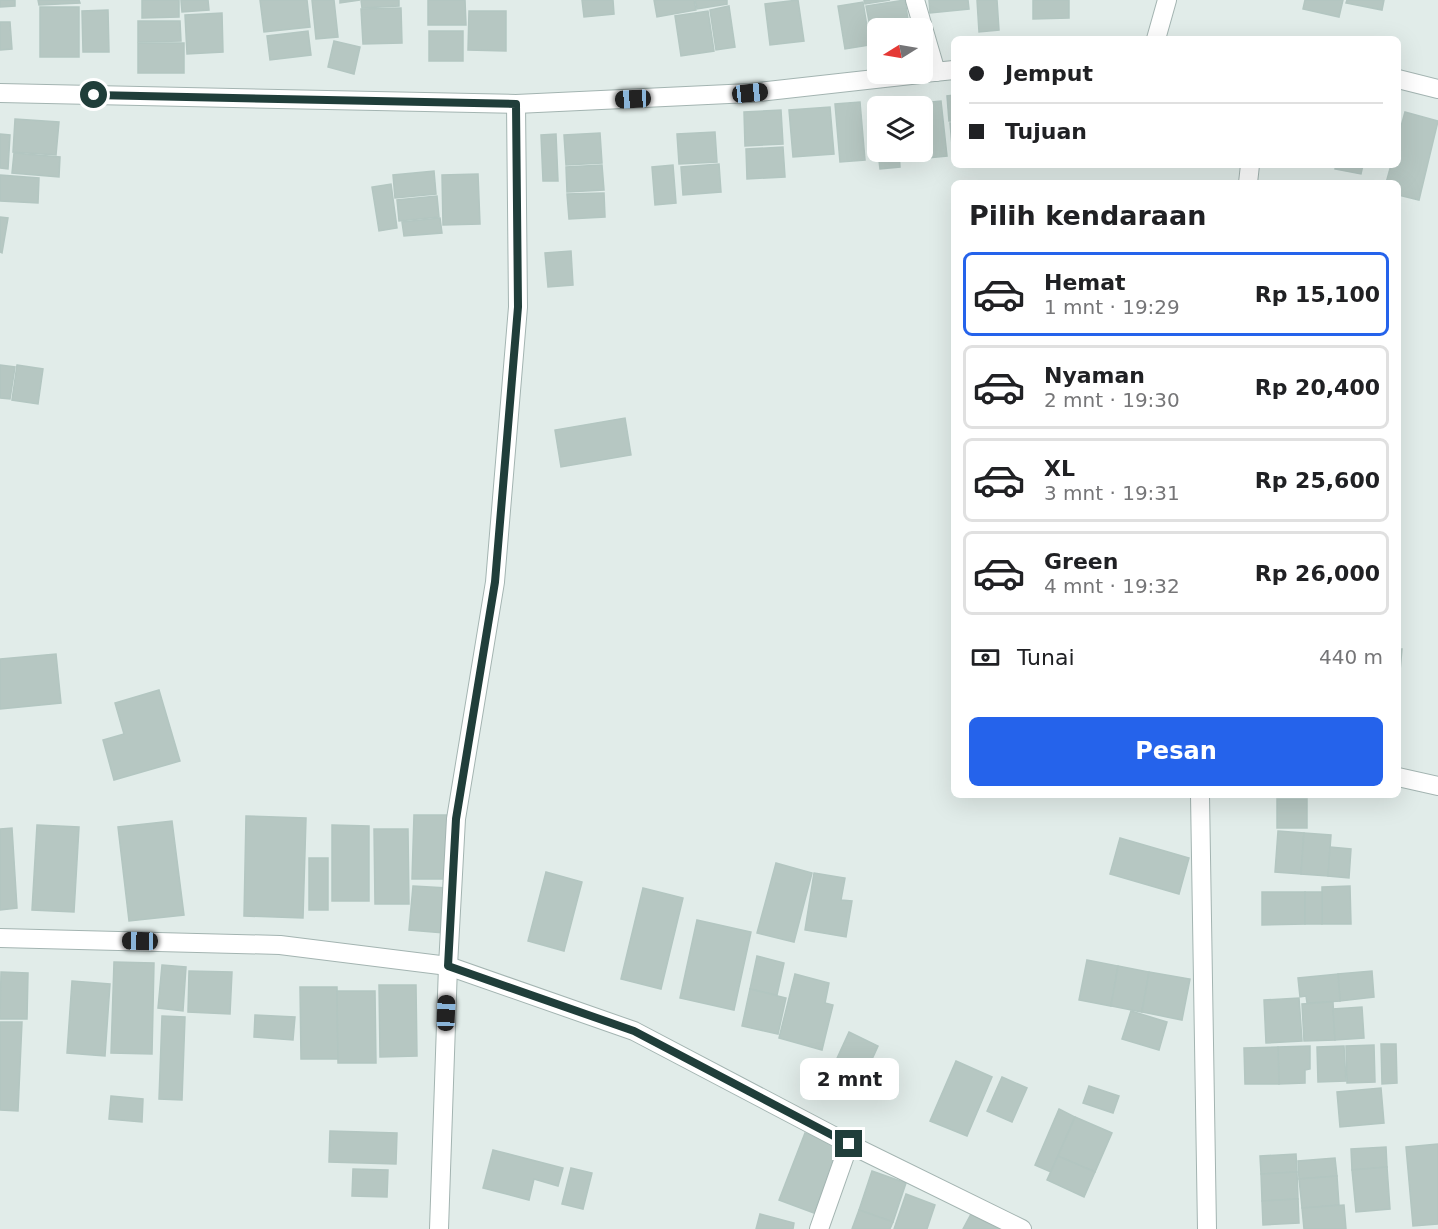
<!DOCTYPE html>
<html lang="id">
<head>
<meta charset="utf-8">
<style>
  body { margin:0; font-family:"DejaVu Sans",sans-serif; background:#f2f2f2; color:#202124; height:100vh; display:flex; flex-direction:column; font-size:22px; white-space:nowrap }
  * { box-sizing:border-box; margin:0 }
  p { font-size:20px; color:#757577 }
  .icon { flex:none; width:33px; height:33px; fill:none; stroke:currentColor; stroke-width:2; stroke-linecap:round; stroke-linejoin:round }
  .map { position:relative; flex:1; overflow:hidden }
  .drawer { position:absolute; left:951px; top:180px; width:450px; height:618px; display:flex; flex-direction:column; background:#fff; border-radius:9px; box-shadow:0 6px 24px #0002 }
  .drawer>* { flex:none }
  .top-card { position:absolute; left:951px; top:36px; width:450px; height:132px; border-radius:9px; box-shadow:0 6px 24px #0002; display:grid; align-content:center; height:132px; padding:0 18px; background:#fff }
  .needle { width:39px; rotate:259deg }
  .buttons { position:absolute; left:867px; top:18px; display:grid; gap:12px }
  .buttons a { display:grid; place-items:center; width:66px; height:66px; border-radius:9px; background:#fff; box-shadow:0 6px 24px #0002; font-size:30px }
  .end { position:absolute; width:27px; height:27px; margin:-14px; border:8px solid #203e3a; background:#fff; box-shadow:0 0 0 3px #fff }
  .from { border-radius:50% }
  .bubble { position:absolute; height:42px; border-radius:9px; background:#fff; box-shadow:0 6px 24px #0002; font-size:20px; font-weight:700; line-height:42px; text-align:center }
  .car { position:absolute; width:18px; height:36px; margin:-18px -9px; border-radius:8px; box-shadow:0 0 4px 2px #0007; background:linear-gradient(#222 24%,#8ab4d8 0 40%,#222 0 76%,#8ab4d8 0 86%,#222 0) }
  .top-card b { display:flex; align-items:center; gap:21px; height:57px; font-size:22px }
  .top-card b+b { border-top:2px solid #e0e0e0 }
  .top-card i { width:15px; height:15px; background:#202124 }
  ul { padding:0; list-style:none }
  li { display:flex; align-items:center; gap:18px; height:84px; margin:0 12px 9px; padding:0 6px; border:3px solid #e0e0e0; border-radius:9px }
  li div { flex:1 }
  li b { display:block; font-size:22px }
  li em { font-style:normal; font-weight:700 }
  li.selected { border-color:#2563eb }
  li>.icon { width:54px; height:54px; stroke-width:1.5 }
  h2 { padding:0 18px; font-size:27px; line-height:72px }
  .pay { display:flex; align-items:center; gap:15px; height:66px; padding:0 18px; font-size:22px }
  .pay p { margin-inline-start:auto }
  .button { display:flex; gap:12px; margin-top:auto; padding:12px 18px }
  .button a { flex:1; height:69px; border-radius:9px; background:#2563eb; color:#fff; font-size:24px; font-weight:700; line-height:69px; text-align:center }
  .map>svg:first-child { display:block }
  .building { fill:#b6c7c2; stroke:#b3c6c1; stroke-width:1.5 }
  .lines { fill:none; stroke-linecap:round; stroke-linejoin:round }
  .street-casing { stroke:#a3b4b1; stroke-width:20 }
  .street { stroke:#fff; stroke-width:18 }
  .route { stroke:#203e3a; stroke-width:8 }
</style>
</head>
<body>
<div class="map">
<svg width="1438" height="1229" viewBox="0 0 1438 1229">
  <rect width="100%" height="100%" fill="#e1ece9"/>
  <g class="building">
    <polygon points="0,0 15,0 15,6 0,7"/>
    <polygon points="38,0 79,0 80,3 39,5"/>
    <polygon points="142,0 179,0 179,17 142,18"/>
    <polygon points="181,0 208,0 209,10 182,12"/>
    <polygon points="260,0 307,0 310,27 264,32"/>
    <polygon points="312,0 334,0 338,37 316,39"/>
    <polygon points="340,0 360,0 340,3"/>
    <polygon points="361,0 399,0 399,6 362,8"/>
    <polygon points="428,0 465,0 466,25 428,25"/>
    <polygon points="582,0 613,0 614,14 584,17"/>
    <polygon points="654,0 694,0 696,10 657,17"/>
    <polygon points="695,0 727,0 727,4 697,9"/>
    <polygon points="798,0 804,41 770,45 765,4"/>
    <polygon points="864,0 890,0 865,4"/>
    <polygon points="905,0 908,20 870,26 866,6"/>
    <polygon points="929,0 968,0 969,9 930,13"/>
    <polygon points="977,0 997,0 999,30 979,32"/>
    <polygon points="1033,0 1069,0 1069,18 1033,19"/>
    <polygon points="1305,0 1343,0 1339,17 1303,9"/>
    <polygon points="1347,0 1384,0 1382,10 1346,3"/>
    <polygon points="863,2 870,45 845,49 838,6"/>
    <polygon points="729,6 735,47 716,50 710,10"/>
    <rect x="40" y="7" width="39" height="50"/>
    <polygon points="401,8 402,43 363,44 361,9"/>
    <polygon points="108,10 109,52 83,52 82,11"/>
    <polygon points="469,11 506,11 506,51 468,50"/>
    <polygon points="708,11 714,51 681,56 675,16"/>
    <polygon points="222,13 223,52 187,54 185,15"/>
    <polygon points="138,21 180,21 181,41 138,42"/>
    <polygon points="0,22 10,22 12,49 0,50"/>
    <polygon points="911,22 912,28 878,28 876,53 872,29"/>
    <polygon points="308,31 311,55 270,60 267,36"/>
    <rect x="429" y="31" width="34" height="30"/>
    <polygon points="334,41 360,47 354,74 328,67"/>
    <rect x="138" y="43" width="46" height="30"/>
    <polygon points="954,95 954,121 949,121 947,96"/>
    <polygon points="941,101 947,156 906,160 905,152 922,152 922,106 901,105"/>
    <polygon points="860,102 865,160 840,162 835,104"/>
    <polygon points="830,107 834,154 793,157 789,110"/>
    <polygon points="781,110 783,144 745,146 744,112"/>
    <polygon points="1405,112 1438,121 1419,200 1398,195 1398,183 1386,183 1391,165 1398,165 1398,137"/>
    <polygon points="15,119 59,122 56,155 13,152"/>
    <polygon points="950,123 954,123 954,156 953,156"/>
    <polygon points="715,132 717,162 679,164 677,134"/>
    <polygon points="600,133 602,163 566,165 564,135"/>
    <polygon points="0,134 10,135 8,169 0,168"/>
    <polygon points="556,134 558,181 543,181 541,135"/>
    <polygon points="783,147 785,177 747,179 746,149"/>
    <polygon points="878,152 899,152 900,167 880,169"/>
    <polygon points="14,153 60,157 59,177 12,173"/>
    <polygon points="719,164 721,192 683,195 681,167"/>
    <polygon points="602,165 604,190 567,192 566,167"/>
    <polygon points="673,165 676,203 655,205 652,167"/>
    <polygon points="1336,165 1363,165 1361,174 1335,169"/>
    <polygon points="434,171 436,194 395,198 393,175"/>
    <polygon points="478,174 480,224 443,225 442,175"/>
    <polygon points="0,175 39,178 38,203 0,201"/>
    <polygon points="391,184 397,228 379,231 372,187"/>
    <polygon points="604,193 605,217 569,219 567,194"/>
    <polygon points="437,196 439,217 399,221 397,200"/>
    <polygon points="0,217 8,218 2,253 0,252"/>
    <polygon points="440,218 442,233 404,236 402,222"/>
    <polygon points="571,251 573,285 548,287 545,253"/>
    <polygon points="0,365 15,367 10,399 0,398"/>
    <polygon points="17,365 43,369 38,404 12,400"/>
    <polygon points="625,418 631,455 561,467 555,430"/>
    <polygon points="1398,649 1402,649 1398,693"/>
    <polygon points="56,654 61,703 0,709 0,659"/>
    <polygon points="159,690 180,761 114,780 103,740 124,734 115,703"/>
    <rect x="1277" y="799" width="30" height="29"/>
    <polygon points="414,815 451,815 450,879 412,879"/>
    <polygon points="246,816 306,818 303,918 244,916"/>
    <polygon points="172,821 184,915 129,921 118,827"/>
    <polygon points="37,825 79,827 74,912 32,910"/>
    <polygon points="332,825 369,826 369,901 332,901"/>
    <polygon points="12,828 17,908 0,910 0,829"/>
    <polygon points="374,829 408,829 409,904 375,904"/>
    <polygon points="1278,831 1304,833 1301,874 1275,872"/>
    <polygon points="1304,833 1331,835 1328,876 1301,874"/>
    <polygon points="1120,838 1189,858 1179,894 1110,874"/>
    <polygon points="1330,847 1351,849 1349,878 1328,876"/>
    <rect x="309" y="858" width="19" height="52"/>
    <polygon points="776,863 812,873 794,942 757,933"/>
    <polygon points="546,872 582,882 564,951 528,941"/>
    <polygon points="814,873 845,878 841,900 852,901 846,937 805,930"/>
    <polygon points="413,886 447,888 444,933 409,930"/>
    <polygon points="1350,886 1351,924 1322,924 1322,887"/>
    <polygon points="643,888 683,898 661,989 621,979"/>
    <polygon points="1262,892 1305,892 1305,924 1262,925"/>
    <rect x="1305" y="892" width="17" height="32"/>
    <polygon points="697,920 751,932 734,1010 680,998"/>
    <polygon points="757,956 784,963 777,995 750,989"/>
    <polygon points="1087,960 1118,966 1111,1006 1079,1000"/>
    <polygon points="114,962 154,963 152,1054 111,1053"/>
    <polygon points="162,965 186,967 183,1011 158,1008"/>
    <polygon points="1118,966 1149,972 1142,1012 1111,1006"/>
    <polygon points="189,971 232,972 230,1014 188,1012"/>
    <polygon points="1372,971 1374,997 1340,1001 1338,974"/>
    <polygon points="1,972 28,973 27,1019 0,1019"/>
    <polygon points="1149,972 1190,979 1182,1020 1142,1012"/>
    <polygon points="795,974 829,983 825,1003 833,1005 822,1050 779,1038"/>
    <polygon points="1338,974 1340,1001 1307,1003 1306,996 1300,997 1298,978"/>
    <polygon points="72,981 110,984 105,1056 67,1053"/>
    <polygon points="379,985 416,985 417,1056 380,1057"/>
    <polygon points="300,987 337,987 338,1059 301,1059"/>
    <polygon points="750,989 786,998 778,1034 742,1026"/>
    <polygon points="337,991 375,991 376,1063 338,1063"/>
    <polygon points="1299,998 1302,1041 1266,1043 1264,1000"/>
    <polygon points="1333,1002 1335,1040 1304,1041 1302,1004"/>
    <polygon points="1362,1007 1364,1038 1335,1040 1333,1009"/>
    <polygon points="1131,1011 1167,1022 1159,1050 1122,1039"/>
    <polygon points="255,1015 295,1017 293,1040 254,1037"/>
    <polygon points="162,1016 185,1017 182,1100 159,1099"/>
    <polygon points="0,1022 22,1022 18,1111 0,1110"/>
    <polygon points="849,1032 878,1046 858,1090 829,1076"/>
    <polygon points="1381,1044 1396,1044 1397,1083 1382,1084"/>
    <polygon points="1374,1045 1375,1082 1347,1083 1346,1046"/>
    <polygon points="1310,1046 1310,1069 1305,1070 1305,1083 1279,1084 1278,1047"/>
    <polygon points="1344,1046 1346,1081 1318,1082 1317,1047"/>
    <polygon points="1278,1047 1279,1084 1245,1084 1244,1048"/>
    <polygon points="956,1061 992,1077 967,1136 930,1121"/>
    <polygon points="1002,1077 1027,1088 1012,1122 987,1111"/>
    <polygon points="1089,1086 1119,1096 1113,1113 1083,1103"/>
    <polygon points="1381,1088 1384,1123 1340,1127 1337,1092"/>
    <polygon points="111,1096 143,1099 142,1122 109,1119"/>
    <polygon points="1059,1109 1075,1117 1051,1172 1035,1165"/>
    <polygon points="1075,1117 1112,1133 1095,1172 1058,1156"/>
    <polygon points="330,1131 397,1133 396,1164 329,1162"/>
    <polygon points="805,1133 839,1146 814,1213 779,1200"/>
    <polygon points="1438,1144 1438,1224 1413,1226 1406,1147"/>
    <polygon points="1386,1147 1387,1167 1352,1170 1351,1149"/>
    <polygon points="493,1150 563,1168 558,1186 534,1179 529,1200 483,1188"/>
    <polygon points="1296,1154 1297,1172 1261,1174 1260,1156"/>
    <polygon points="1058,1156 1095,1172 1084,1197 1047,1180"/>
    <polygon points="1335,1158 1337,1176 1299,1179 1298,1161"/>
    <polygon points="1387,1167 1390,1209 1356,1212 1352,1170"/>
    <polygon points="571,1168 592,1173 583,1209 562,1204"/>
    <polygon points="353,1169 388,1170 387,1197 352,1196"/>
    <polygon points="872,1171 906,1183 893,1222 859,1210"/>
    <polygon points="1297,1172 1298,1199 1262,1201 1261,1174"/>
    <polygon points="1337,1176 1339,1205 1302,1208 1299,1179"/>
    <polygon points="906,1194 935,1205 927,1229 894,1229"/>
    <polygon points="1298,1199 1299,1223 1263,1225 1262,1201"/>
    <polygon points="1344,1205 1346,1229 1304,1229 1302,1208"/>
    <polygon points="859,1210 893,1222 890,1229 852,1229"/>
    <polygon points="760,1214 794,1223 793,1229 756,1229"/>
    <polygon points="971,1214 999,1229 963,1229"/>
  </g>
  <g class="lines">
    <g class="street-casing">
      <g id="street">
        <polyline points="915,0 936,72"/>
        <polyline points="1156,39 1167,0"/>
        <polyline points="924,73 954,70"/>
        <polyline points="1398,79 1438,89"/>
        <polyline points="0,93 516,104 750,93 920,74"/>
        <polyline points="1248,183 1250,165"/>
        <polyline points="1398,777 1438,786"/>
        <polyline points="1200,795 1207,1229"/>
        <polyline points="0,938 280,945 448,966 634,1031 849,1144 1022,1229"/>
        <polyline points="439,1229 448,966 456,819 495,582 518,307 516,104"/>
        <polyline points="819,1229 849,1144"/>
      </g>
    </g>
    <use href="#street" class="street"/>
  </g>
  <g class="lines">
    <polyline class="route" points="94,95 516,104 518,307 495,582 456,819 448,966 634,1031 849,1144"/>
  </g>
</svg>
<div class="buttons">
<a><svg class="needle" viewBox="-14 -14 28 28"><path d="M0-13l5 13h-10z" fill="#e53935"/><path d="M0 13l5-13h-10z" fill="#757577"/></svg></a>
<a><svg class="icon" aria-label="layers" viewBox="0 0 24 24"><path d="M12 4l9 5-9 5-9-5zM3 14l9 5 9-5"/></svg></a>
</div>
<i class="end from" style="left:94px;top:95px"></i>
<i class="end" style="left:849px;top:1144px"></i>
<div class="bubble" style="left:800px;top:1058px;width:99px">2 mnt</div>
<i class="car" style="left:750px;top:93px;rotate:84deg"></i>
<i class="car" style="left:633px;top:99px;rotate:267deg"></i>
<i class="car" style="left:140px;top:941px;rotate:271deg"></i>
<i class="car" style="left:446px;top:1013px;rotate:2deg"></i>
<div class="top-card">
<b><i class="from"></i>Jemput</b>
<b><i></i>Tujuan</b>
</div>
<section class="drawer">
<h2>Pilih kendaraan</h2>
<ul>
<li class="selected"><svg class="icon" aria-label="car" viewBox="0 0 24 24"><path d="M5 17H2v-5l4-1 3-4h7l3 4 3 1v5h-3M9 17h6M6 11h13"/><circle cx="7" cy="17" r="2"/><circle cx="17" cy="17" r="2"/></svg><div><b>Hemat</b><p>1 mnt · 19:29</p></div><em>Rp 15,100</em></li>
<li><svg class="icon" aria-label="car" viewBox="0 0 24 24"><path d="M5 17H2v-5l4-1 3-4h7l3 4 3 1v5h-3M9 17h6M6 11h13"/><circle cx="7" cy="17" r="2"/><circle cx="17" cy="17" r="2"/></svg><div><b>Nyaman</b><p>2 mnt · 19:30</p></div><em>Rp 20,400</em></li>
<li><svg class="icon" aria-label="car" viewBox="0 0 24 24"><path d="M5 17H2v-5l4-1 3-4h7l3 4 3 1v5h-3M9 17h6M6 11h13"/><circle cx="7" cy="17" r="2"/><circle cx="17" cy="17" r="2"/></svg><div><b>XL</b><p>3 mnt · 19:31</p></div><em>Rp 25,600</em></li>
<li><svg class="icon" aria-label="car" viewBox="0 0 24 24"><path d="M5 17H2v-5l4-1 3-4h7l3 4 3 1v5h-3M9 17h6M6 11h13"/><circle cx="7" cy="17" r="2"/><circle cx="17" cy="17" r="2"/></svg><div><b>Green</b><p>4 mnt · 19:32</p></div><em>Rp 26,000</em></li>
</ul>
<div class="pay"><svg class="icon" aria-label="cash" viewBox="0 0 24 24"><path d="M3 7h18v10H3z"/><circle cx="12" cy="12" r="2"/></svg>Tunai<p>440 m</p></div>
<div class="button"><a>Pesan</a></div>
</section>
</div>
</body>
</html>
